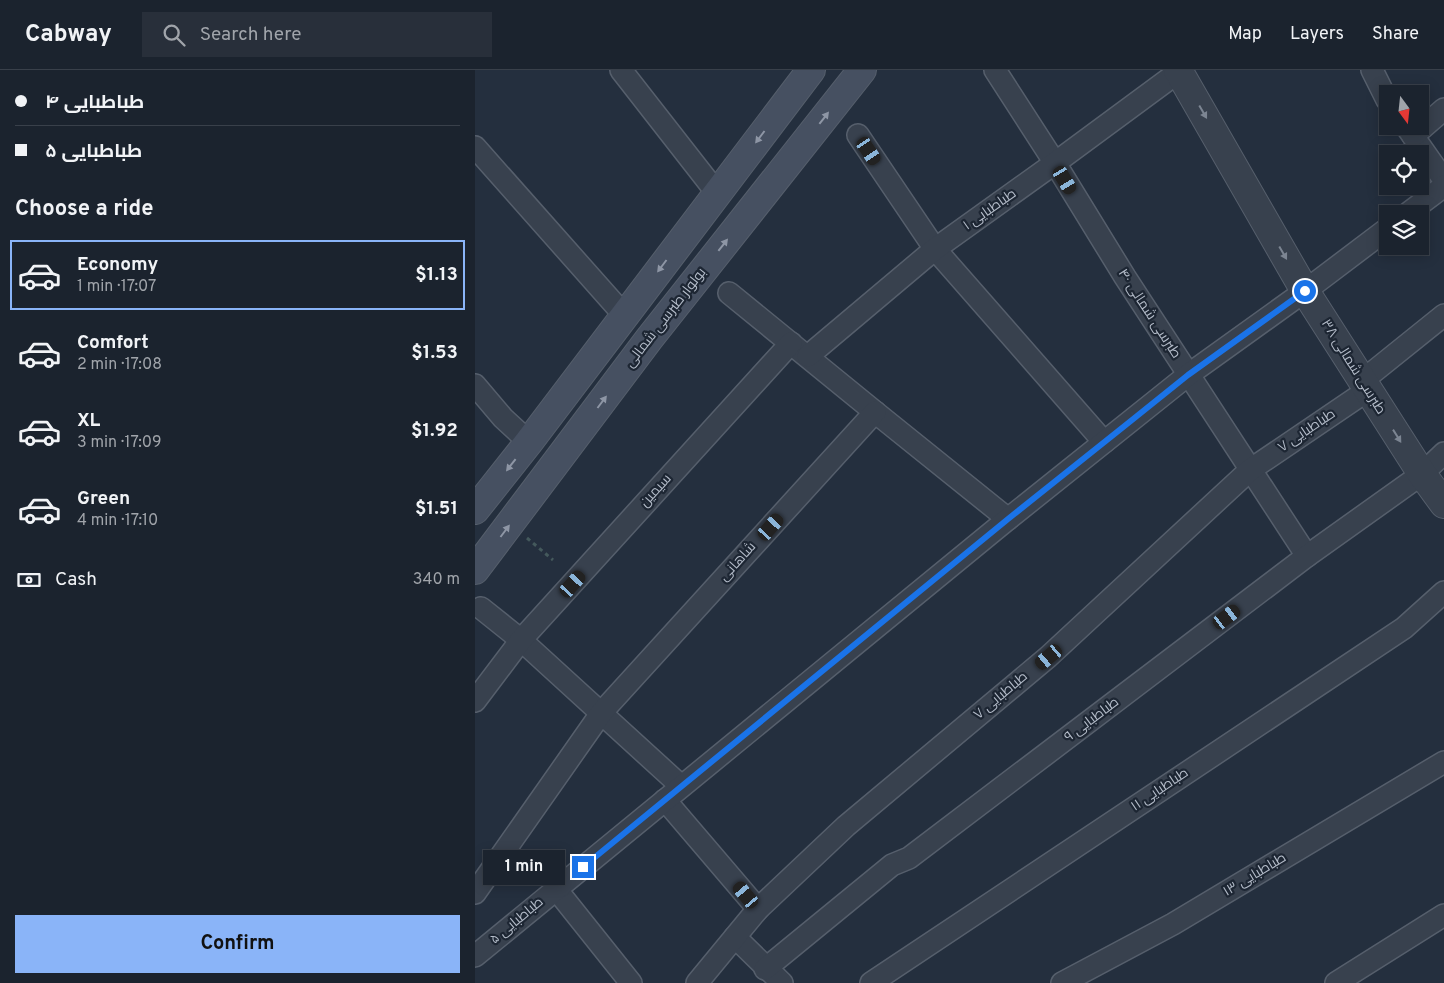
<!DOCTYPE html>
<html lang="en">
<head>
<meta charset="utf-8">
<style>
  body { margin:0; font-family:Overpass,Cairo,sans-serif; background:#282f3a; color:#f1f3f6; height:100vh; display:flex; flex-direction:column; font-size:19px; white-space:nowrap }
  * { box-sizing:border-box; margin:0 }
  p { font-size:16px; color:#a0a4aa }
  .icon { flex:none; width:28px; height:28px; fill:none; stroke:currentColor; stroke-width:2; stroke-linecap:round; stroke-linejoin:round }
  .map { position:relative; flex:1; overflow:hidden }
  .sheet { display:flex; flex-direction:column; background:#1b232e; width:475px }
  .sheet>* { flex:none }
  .banner { display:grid; align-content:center; height:110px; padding:0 15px; background:#1b232e }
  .needle { width:32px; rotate:165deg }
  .controls { position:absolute; left:904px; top:15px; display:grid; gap:10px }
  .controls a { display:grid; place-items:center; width:50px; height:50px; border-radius:0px; background:#1b232e; box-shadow:0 2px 12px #0003,0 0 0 1px #39404a; font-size:25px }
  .end { position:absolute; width:22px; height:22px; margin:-11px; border:6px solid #1a73e8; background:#fff; box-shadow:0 0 0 2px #fff }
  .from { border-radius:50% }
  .bubble { position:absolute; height:35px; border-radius:0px; background:#1b232e; box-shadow:0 2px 12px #0003,0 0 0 1px #39404a; font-size:16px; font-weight:700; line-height:35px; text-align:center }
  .car { position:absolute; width:15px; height:30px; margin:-15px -8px; border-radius:6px; box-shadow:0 0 4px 1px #0007; background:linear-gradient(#222 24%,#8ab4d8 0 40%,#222 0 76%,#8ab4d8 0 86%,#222 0) }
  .banner b { display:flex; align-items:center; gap:18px; height:48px; font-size:19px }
  .banner b+b { border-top:1px solid #39404a }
  .banner i { width:12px; height:12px; background:#f1f3f6 }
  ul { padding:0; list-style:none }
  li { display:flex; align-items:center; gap:15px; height:70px; margin:0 10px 8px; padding:0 5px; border:2px solid transparent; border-radius:0px }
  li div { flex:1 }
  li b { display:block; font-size:19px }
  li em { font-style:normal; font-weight:700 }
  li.on { border-color:#8ab4f8 }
  li>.icon { width:45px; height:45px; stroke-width:1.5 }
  h2 { padding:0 15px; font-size:22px; line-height:60px }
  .pay { display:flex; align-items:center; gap:12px; height:55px; padding:0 15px; font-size:19px }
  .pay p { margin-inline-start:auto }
  .button { display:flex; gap:10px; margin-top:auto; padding:10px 15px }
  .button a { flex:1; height:58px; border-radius:0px; background:#8ab4f8; color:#111; font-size:20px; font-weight:700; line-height:58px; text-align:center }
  header { display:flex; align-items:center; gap:30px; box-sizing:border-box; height:70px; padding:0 25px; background:#1b232e; border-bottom:1px solid #39404a }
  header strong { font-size:24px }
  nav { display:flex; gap:28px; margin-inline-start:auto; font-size:18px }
  .search { width:350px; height:45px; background:#282f3a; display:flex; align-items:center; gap:12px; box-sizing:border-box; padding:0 18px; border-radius:0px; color:#a0a4aa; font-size:19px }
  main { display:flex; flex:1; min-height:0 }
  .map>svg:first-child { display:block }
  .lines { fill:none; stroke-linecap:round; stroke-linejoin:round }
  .minor-casing { stroke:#565f6c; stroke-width:24 }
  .tertiary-casing { stroke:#565f6c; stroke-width:30 }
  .secondary-casing { stroke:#565f6c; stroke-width:30 }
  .path { stroke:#44595c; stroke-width:3; stroke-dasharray:4 4; stroke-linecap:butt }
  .minor { stroke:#38414e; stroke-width:21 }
  .tertiary { stroke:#38414e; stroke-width:28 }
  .secondary { stroke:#465061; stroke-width:28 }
  .oneway { fill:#7c8592 }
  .oneway2 { fill:#8e96a5 }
  .route { stroke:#1a73e8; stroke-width:6 }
  .labels { text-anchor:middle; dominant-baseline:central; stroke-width:4.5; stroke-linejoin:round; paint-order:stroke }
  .street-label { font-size:14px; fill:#b4bcc9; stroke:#1d2633 }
</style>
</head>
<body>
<header>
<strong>Cabway</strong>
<div class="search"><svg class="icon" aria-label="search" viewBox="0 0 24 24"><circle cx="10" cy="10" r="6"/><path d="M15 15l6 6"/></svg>Search here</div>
<nav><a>Map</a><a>Layers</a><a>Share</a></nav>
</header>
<main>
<section class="sheet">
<div class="banner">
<b><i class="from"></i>طباطبایی ۴</b>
<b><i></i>طباطبایی ۵</b>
</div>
<h2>Choose a ride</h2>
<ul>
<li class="on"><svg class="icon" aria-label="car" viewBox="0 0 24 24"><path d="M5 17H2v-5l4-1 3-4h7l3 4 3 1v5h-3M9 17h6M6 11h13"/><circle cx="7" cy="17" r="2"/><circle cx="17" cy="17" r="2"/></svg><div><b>Economy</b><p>1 min · 17:07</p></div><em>$1.13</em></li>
<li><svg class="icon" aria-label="car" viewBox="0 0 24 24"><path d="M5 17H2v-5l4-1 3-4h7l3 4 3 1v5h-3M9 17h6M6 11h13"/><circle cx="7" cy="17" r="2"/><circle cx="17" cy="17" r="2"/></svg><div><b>Comfort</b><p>2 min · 17:08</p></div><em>$1.53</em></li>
<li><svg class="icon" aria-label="car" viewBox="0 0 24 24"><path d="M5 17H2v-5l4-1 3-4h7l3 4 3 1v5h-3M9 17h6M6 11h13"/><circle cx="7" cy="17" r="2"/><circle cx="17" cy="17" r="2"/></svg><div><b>XL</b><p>3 min · 17:09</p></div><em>$1.92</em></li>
<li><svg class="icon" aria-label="car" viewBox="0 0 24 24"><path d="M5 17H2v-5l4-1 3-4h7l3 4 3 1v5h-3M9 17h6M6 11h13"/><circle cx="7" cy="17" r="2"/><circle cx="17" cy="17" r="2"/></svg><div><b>Green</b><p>4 min · 17:10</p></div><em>$1.51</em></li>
</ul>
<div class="pay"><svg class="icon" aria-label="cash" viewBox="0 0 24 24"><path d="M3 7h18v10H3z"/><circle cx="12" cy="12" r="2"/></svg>Cash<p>340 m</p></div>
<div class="button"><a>Confirm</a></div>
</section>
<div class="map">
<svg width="969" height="913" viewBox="0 0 969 913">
  <rect width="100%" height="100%" fill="#242f3e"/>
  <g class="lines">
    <g class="minor-casing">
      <g id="minor">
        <polyline points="146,0 242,123"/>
        <polyline points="520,0 580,93 650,207 832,486"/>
        <polyline points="897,0 912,30"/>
        <polyline points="931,56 969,110"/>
        <polyline points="383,65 460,179 629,372"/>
        <polyline points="938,66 969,39"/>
        <polyline points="0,77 149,245"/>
        <polyline points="932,144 969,116"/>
        <polyline points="254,223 400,342 533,449"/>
        <polyline points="333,286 460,179 580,93 706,0"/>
        <polyline points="887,311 969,245"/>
        <polyline points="0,315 28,348 54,372"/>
        <polyline points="6,538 46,570 206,716"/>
        <polyline points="0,631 46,570 316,273"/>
        <polyline points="190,730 283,839"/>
        <polyline points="81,819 156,913"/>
        <polyline points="0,823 127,642 400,342"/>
        <polyline points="260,867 307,913"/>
        <polyline points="0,886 533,449 713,305 830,221 912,159"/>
        <polyline points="290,899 417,795 434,788 832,486 947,404 969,383"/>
        <polyline points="222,913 283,839 371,756 573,587 775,400 893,320"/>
        <polyline points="396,913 929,558 969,522"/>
        <polyline points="587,913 698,854 969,692"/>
        <polyline points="861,913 969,845"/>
      </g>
    </g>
    <g class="tertiary-casing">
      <polyline id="tertiary" points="703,0 830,221 947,404 969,434"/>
    </g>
    <g class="secondary-casing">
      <g id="secondary">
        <polyline points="0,440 54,372 336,0"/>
        <polyline points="0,500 174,269 387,0"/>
      </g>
    </g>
    <polyline class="path" points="52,468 78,490"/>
    <use href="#minor" class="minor"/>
    <use href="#tertiary" class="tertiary"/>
    <use href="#secondary" class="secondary"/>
  </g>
  <defs><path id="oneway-solid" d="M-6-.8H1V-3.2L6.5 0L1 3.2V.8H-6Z" transform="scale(1.25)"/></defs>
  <g class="oneway">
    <use href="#oneway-solid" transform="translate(728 42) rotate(60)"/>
    <use href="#oneway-solid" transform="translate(808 183) rotate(60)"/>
    <use href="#oneway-solid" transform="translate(922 366) rotate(58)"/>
  </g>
  <g class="oneway2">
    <use href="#oneway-solid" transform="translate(349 48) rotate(-52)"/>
    <use href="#oneway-solid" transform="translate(285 67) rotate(127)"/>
    <use href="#oneway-solid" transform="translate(248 175) rotate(-52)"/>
    <use href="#oneway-solid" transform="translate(187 196) rotate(127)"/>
    <use href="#oneway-solid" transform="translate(127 332) rotate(-53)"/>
    <use href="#oneway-solid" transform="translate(36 395) rotate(128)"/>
    <use href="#oneway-solid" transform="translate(30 461) rotate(-53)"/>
  </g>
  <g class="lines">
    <polyline class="route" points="108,797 533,449 657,350 713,305 830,221"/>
  </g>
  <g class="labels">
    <g class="street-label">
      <text transform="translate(515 140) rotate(-35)">طباطبایی ۱</text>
      <text transform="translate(674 244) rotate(57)">طبرسی شمالی ۴۰</text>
      <text transform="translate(191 248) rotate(-52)">بولوار طبرسی شمالی</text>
      <text transform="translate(878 297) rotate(58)">طبرسی شمالی ۳۸</text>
      <text transform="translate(832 361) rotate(-34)">طباطبایی ۷</text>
      <text transform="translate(181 421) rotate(-48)">سیمین</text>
      <text transform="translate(263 492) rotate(-48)">شاهانی</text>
      <text transform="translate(526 626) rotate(-40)">طباطبایی ۷</text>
      <text transform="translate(617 650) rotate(-37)">طباطبایی ۹</text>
      <text transform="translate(685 720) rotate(-34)">طباطبایی ۱۱</text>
      <text transform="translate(780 805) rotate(-31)">طباطبایی ۱۳</text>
      <text transform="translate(42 851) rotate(-40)">طباطبایی ۵</text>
    </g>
  </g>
</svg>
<div class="controls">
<a><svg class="needle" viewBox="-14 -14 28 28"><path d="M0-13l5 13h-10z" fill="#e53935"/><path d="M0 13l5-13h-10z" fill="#a0a4aa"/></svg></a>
<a><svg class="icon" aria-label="locate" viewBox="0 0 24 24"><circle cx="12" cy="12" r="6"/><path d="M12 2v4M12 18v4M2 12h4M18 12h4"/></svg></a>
<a><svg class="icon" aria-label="layers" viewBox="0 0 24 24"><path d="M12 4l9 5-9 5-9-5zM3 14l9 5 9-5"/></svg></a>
</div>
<i class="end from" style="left:830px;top:221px"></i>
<i class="end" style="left:108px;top:797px"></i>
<div class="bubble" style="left:8px;top:780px;width:82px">1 min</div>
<i class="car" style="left:394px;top:81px;rotate:146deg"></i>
<i class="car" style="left:590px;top:110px;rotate:149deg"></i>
<i class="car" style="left:296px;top:457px;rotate:42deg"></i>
<i class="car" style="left:98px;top:514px;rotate:42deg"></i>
<i class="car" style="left:752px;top:547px;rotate:53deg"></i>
<i class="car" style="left:574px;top:587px;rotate:230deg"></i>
<i class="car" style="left:271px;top:825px;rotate:320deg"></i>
</div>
</main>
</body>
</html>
